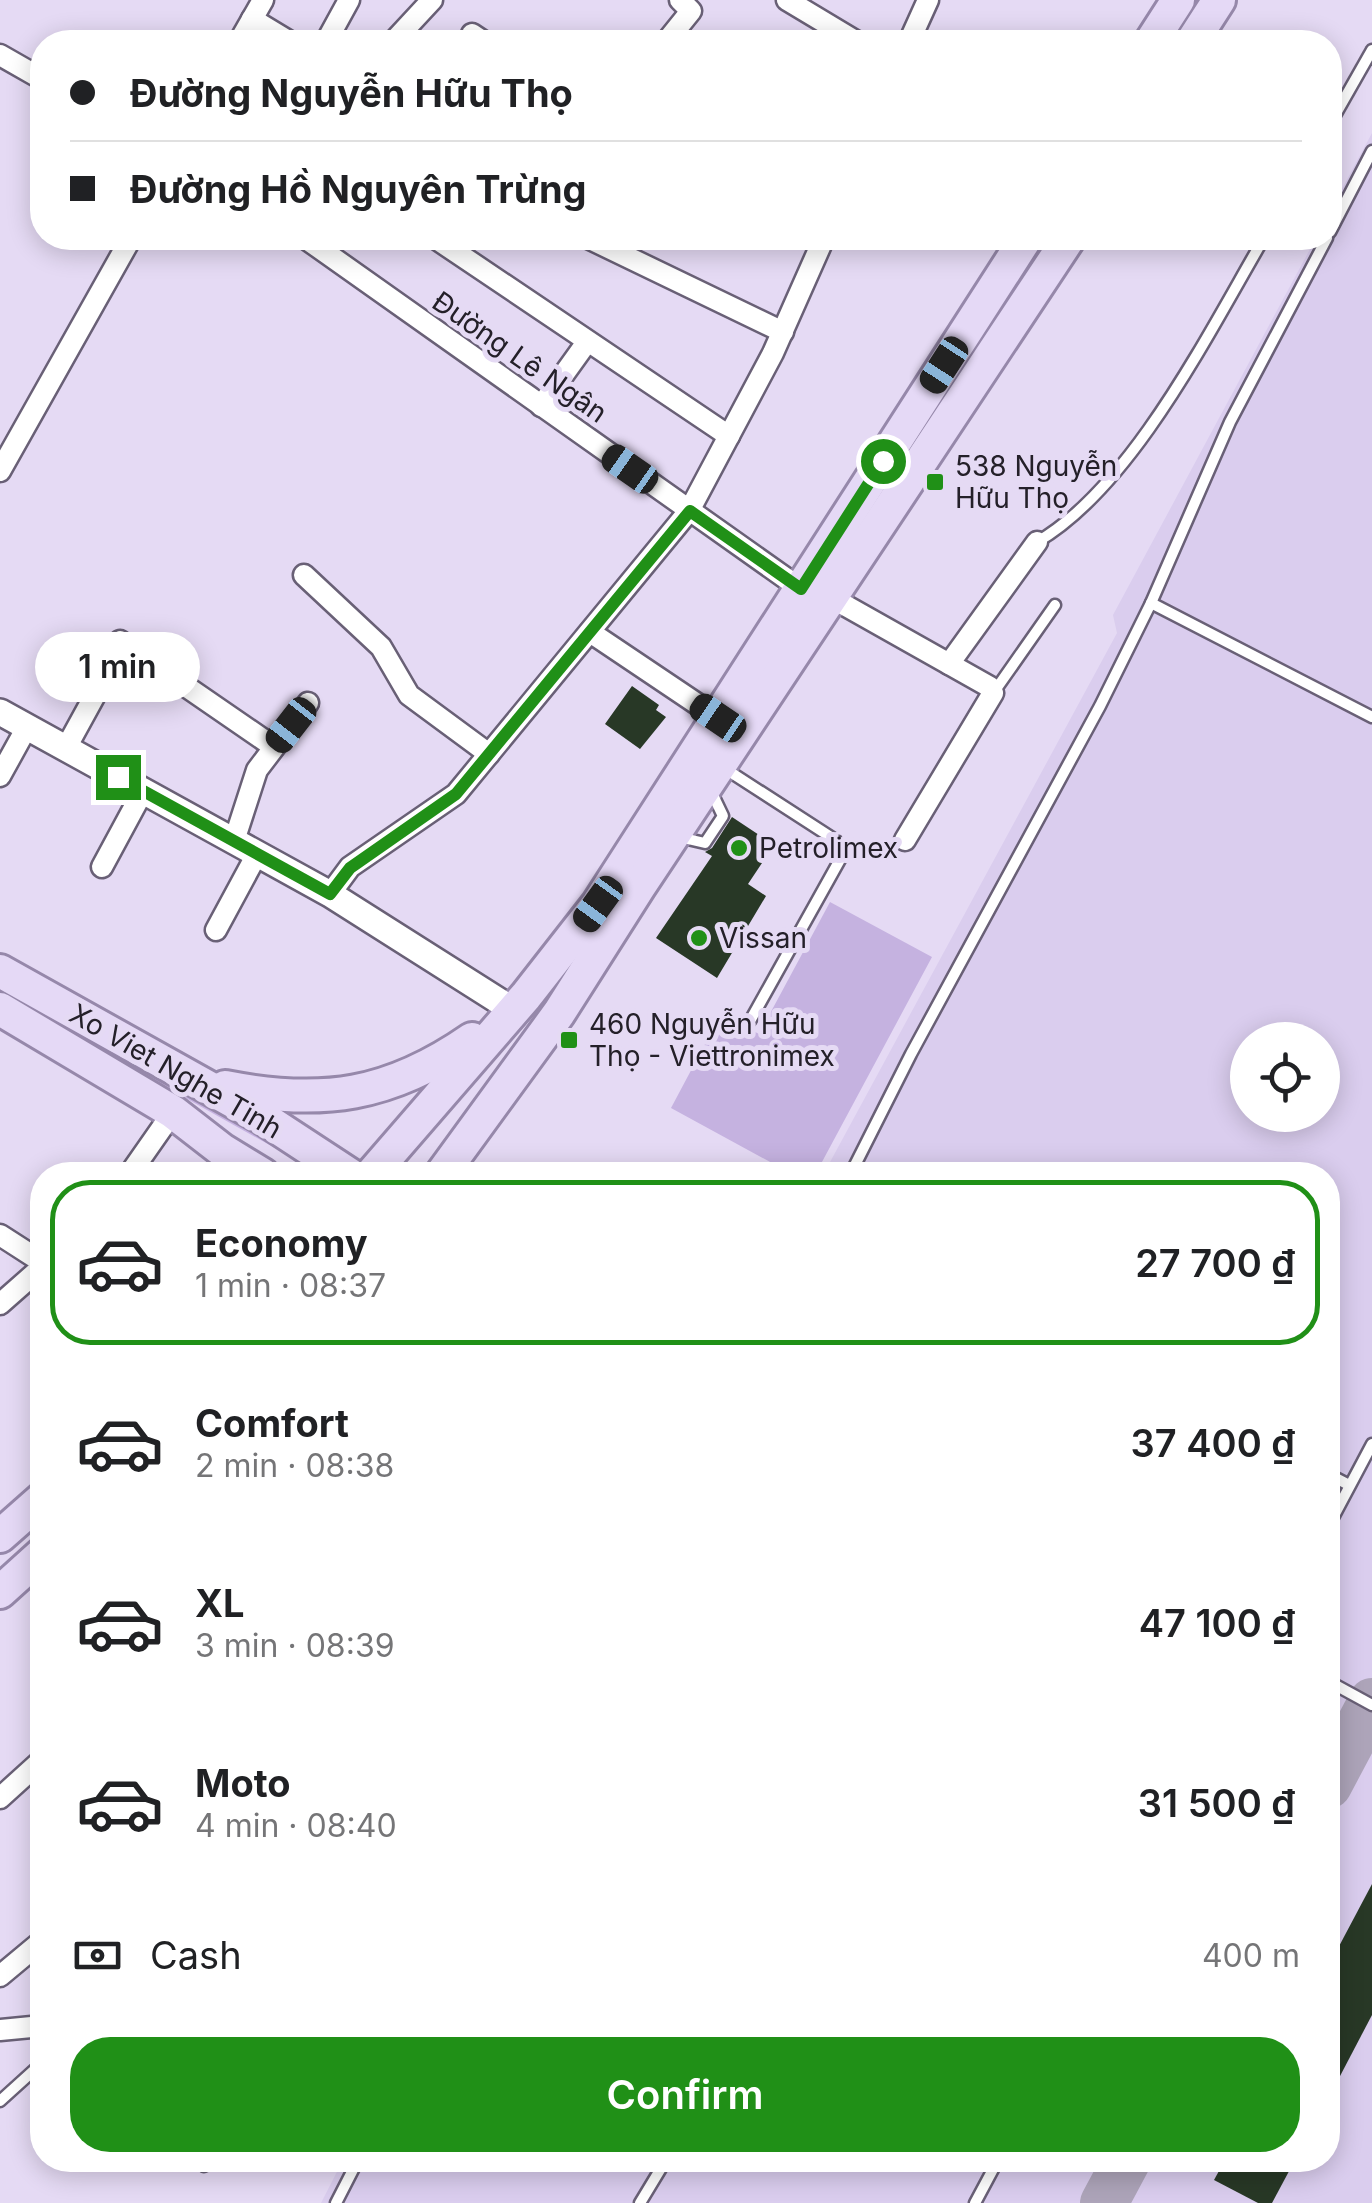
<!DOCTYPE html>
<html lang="en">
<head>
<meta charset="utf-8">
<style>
  body { margin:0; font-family:Inter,sans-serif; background:#f6f6f6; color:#202124; height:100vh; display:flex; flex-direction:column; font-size:38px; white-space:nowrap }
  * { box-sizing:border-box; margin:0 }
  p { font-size:32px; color:#757577 }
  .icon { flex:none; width:55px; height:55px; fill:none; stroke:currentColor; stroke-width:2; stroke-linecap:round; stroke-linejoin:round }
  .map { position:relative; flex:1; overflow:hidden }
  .panel { position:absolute; left:30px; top:1162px; width:1310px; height:1010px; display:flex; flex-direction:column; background:#fff; border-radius:40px; box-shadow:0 5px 25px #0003 }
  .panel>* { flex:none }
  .banner { position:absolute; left:30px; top:30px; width:1312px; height:220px; border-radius:40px; box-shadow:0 5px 25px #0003; display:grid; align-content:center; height:220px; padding:0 40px; background:#fff }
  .controls { position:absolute; left:1230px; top:1022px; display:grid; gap:20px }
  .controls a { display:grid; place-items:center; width:110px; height:110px; border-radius:50%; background:#fff; box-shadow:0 5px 25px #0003; font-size:50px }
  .end { position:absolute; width:45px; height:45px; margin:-22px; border:12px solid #209017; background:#fff; box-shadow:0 0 0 5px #fff }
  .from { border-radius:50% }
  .bubble { position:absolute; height:70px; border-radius:35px; background:#fff; box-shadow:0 5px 25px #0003; font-size:32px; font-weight:600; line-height:70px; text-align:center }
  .car { position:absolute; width:30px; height:60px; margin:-30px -15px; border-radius:12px; box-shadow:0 0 8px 2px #0007; background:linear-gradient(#222 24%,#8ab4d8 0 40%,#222 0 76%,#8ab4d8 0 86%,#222 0) }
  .banner b { display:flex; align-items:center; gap:35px; height:95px; font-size:38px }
  .banner b+b { border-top:2px solid #e0e0e0 }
  .banner i { width:25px; height:25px; background:#202124 }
  ul { padding:18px 0 0; list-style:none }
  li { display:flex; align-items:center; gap:30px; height:165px; margin:0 20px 15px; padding:0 20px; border:5px solid transparent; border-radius:40px }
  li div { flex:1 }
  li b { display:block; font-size:38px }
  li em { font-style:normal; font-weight:600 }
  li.current { border-color:#209017 }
  li>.icon { width:90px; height:90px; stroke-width:1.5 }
  .pay { display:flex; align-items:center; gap:25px; height:110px; padding:0 40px; font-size:38px }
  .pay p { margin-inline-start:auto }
  .primary-button { display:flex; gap:20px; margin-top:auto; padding:20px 40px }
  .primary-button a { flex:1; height:115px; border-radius:40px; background:#209017; color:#fff; font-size:40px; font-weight:600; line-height:115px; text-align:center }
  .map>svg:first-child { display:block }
  .built { fill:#dacdee; fill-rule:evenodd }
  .green { fill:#c5b2e0 }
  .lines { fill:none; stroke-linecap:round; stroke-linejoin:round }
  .taxiway { stroke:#ada4b9; stroke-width:48 }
  .building { fill:#283826 }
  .service-casing { stroke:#696076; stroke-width:15 }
  .minor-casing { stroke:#696076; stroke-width:25 }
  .tertiary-casing { stroke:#696076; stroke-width:30 }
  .primary-casing { stroke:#9688aa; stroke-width:38 }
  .service { stroke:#fff; stroke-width:10 }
  .minor { stroke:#fff; stroke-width:20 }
  .tertiary { stroke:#fff; stroke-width:25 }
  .primary { stroke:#e5d9f6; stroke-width:32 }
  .route { stroke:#209017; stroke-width:12 }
  .poi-dot { fill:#209017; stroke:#e5daf4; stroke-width:4 }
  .labels { text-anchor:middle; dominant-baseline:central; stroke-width:10; stroke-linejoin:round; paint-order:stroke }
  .street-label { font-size:28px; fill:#242029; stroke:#e5daf4 }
  .poi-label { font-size:28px; fill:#242029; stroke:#e5daf4; text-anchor:start }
</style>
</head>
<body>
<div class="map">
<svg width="1372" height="2203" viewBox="0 0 1372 2203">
  <rect width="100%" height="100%" fill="#e5daf4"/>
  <path class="built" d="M1372,133v2070h-1051l22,-43h985v-985h-505l294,-542 -4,-18 203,-377h14v-27zM1248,1040h74v75h-74z"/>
  <g class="green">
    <polygon points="830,902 932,957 815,1175 794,1175 671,1108 721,1014 759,1034"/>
    <polygon points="0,985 251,1124 323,1175 0,994"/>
  </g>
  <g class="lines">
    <g class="taxiway">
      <polyline points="1328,1785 1372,1702"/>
      <polyline points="1104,2203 1127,2160"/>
    </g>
  </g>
  <g class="building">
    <polygon points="632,686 659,705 656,710 666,717 640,749 605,724"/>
    <polygon points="732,817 774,845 748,884 766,896 717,978 656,938 712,856 705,852 712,848"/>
    <polygon points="1372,1884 1372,2015 1328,2099 1328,1967"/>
    <polygon points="1225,2160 1295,2160 1272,2203 1258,2203 1214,2180"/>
  </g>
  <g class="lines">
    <g class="service-casing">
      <g id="service">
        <polyline points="1330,124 1372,50"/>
        <polyline points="1330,232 1372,151"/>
        <path d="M1037,542c95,-55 172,-210 227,-304"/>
        <polyline points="1151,603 1372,717"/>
        <polyline points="994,692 1055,605"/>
        <polyline points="724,768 837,841 842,856 750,1021"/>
        <polyline points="679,837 705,843 723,816 711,791"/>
        <polyline points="850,1175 911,1054 1100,706 1151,603 1230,422 1327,238"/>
        <polyline points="1328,1474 1349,1485"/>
        <polyline points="1328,1527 1372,1444"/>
        <polyline points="1328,1681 1372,1705"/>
        <polyline points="0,2101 42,2063"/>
        <polyline points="204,2166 207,2160"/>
        <polyline points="336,2203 358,2160"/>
        <polyline points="640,2203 666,2160"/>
        <polyline points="975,2203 998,2160"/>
      </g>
    </g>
    <g class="minor-casing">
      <g id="minor">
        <polyline points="787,0 857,42"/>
        <polyline points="252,19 290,42"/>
        <polyline points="472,34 484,42"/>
        <polyline points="239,42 263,0"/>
        <polyline points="326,42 349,0"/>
        <polyline points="393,42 432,0"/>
        <polyline points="666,42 691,11 680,0"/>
        <polyline points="909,42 928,0"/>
        <polyline points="0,55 42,79"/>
        <polyline points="305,238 801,589"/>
        <polyline points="435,238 729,436"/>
        <polyline points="588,238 783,332"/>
        <polyline points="541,406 587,342"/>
        <polyline points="0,471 131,238"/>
        <polyline points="304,575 381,647 409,695 489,754"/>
        <polyline points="832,598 990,687 993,693 905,840"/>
        <polyline points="590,632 718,718"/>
        <polyline points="120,641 274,747"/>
        <polyline points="949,664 1037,542"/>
        <polyline points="66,748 106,675"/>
        <polyline points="0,776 27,727"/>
        <polyline points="234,841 257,770 308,703"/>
        <polyline points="102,867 143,791"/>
        <polyline points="330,894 350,867 456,794 689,511 773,353 824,238"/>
        <polyline points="216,930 257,854"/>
        <polyline points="129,1175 173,1112"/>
        <polyline points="0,1235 42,1262"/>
        <polyline points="0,1304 42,1267"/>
        <polyline points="0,1798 42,1760"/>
        <polyline points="0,1976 42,1941"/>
        <polyline points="0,2030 42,2026"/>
      </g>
    </g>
    <g class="tertiary-casing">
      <polyline id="tertiary" points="0,712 330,894 513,1010"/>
    </g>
    <g class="primary-casing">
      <g id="primary">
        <polyline points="1151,42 1178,0"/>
        <polyline points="1192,42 1219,0"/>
        <polyline points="0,971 263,1118 350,1175"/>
        <polyline points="0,1009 173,1112 222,1150 263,1175"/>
        <path d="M225,1087c97,19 165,9 247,-48"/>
        <polyline points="371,1175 526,996 598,904 1026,238"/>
        <polyline points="441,1175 559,1013 639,887 1069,238"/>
        <polyline points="0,1536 42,1499"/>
        <polyline points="0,1592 42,1554"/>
      </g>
    </g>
    <use href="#service" class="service"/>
    <use href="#minor" class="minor"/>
    <use href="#tertiary" class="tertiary"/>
    <use href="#primary" class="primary"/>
  </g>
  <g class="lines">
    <polyline class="route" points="118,777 330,894 350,868 456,794 690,511 801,589 883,461"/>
  </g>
  <g class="poi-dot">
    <rect x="925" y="472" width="20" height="20" rx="5"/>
    <circle cx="739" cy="848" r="10"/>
    <circle cx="699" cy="938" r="10"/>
    <rect x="559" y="1030" width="20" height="20" rx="5"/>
  </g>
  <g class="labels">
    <g class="street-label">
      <text transform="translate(520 357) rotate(35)">Đường Lê Ngân</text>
      <text transform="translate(176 1071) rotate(30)">Xo Viet Nghe Tinh</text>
    </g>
    <g class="poi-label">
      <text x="955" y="466">538 Nguyễn<tspan x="955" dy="32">Hữu Thọ</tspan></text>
      <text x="759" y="848">Petrolimex</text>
      <text x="719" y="938">Vissan</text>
      <text x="589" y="1024">460 Nguyễn Hữu<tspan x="589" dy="32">Thọ - Viettronimex</tspan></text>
    </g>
  </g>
</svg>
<div class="controls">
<a><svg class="icon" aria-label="locate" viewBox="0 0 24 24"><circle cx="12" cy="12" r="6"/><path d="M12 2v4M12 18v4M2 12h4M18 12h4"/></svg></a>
</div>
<i class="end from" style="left:883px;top:461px"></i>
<i class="end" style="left:118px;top:777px"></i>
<div class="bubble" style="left:35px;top:632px;width:165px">1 min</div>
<i class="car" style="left:944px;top:365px;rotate:213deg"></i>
<i class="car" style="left:630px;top:469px;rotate:305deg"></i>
<i class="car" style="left:718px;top:718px;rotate:304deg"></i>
<i class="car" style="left:291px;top:725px;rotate:218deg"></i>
<i class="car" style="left:598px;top:904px;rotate:216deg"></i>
<div class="banner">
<b><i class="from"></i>Đường Nguyễn Hữu Thọ</b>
<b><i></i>Đường Hồ Nguyên Trừng</b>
</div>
<section class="panel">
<ul>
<li class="current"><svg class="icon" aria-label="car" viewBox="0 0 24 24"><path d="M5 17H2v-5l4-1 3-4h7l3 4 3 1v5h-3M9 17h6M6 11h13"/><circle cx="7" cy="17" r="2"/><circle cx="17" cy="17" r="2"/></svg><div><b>Economy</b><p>1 min · 08:37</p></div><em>27 700 ₫</em></li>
<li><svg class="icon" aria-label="car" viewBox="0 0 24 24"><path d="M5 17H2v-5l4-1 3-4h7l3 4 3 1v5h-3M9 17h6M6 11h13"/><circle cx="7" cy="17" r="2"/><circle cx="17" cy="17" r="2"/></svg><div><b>Comfort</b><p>2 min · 08:38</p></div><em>37 400 ₫</em></li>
<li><svg class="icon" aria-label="car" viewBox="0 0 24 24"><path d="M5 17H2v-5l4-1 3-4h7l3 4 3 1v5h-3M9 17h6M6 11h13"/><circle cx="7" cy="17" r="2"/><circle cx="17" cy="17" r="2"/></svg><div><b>XL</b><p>3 min · 08:39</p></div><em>47 100 ₫</em></li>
<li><svg class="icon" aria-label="car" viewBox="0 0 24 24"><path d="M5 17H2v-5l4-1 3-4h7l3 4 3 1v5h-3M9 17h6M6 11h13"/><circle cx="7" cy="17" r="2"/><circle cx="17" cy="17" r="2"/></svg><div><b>Moto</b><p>4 min · 08:40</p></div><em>31 500 ₫</em></li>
</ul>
<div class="pay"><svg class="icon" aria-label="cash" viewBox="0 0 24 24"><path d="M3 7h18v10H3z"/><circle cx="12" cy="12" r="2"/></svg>Cash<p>400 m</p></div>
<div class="primary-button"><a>Confirm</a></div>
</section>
</div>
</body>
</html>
